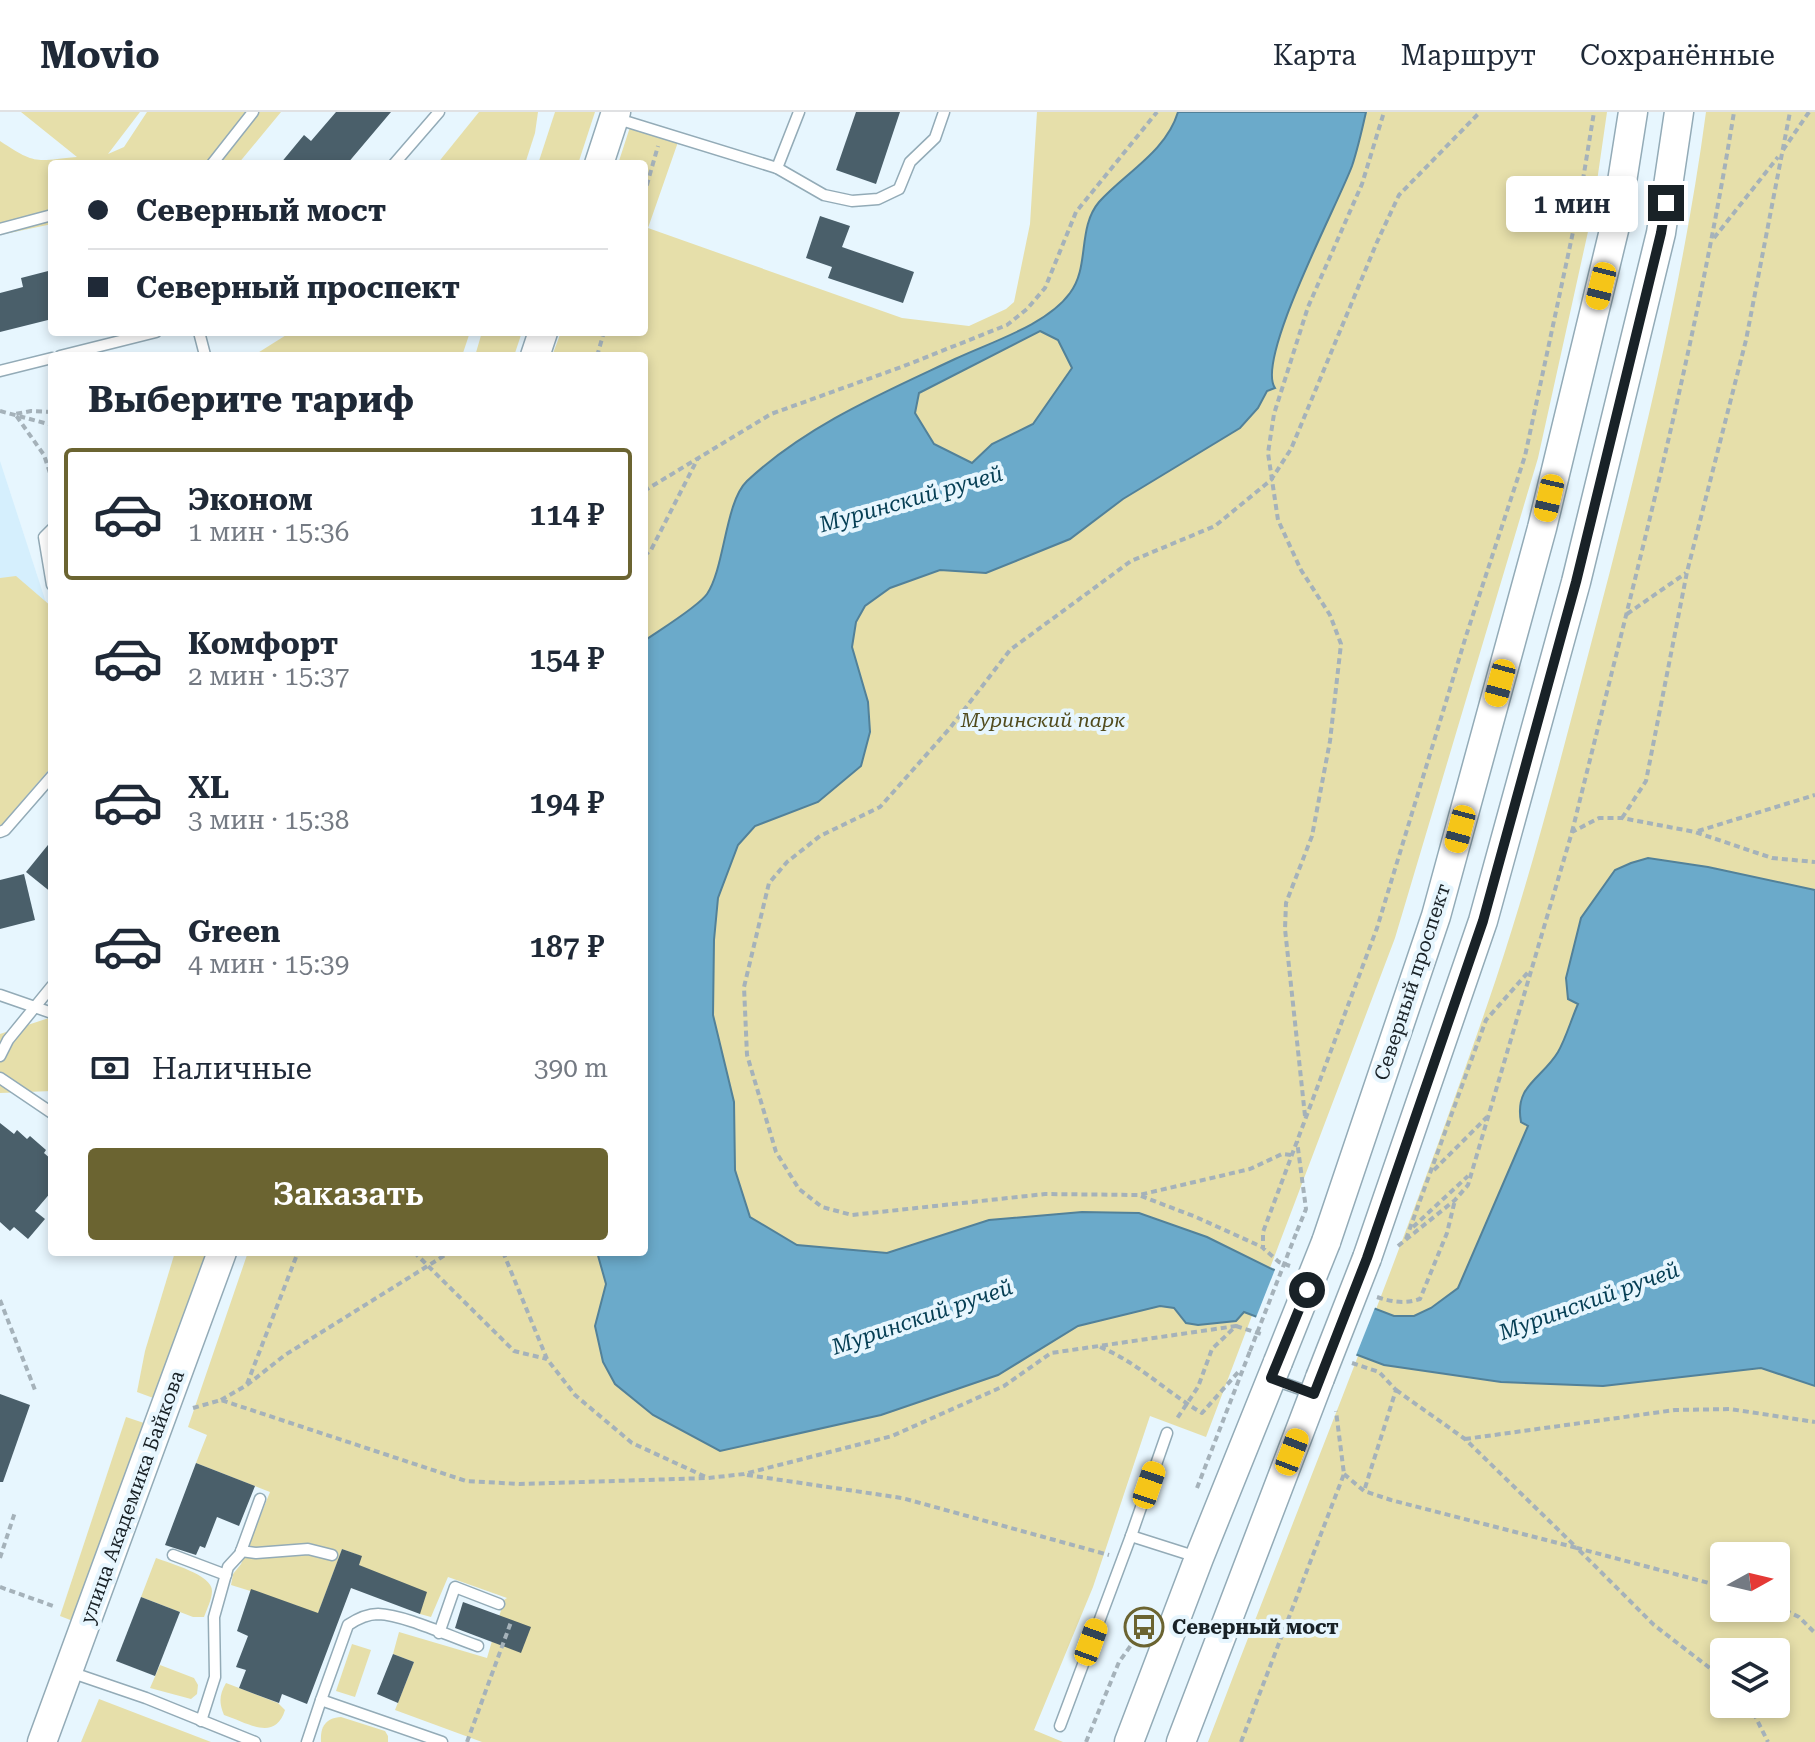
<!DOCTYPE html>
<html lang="ru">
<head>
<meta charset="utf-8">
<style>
  body { margin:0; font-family:"Roboto Serif",serif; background:#f6f6f7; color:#1f2937; height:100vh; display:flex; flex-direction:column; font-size:30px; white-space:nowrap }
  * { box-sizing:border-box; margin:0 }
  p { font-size:26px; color:#747a83 }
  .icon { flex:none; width:44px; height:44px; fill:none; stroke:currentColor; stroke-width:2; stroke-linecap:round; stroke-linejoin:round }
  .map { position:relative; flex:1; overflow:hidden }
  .sheet { position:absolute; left:48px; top:240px; width:600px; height:904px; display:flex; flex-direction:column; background:#fff; border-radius:8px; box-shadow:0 4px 12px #0003 }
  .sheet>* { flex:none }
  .banner { position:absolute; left:48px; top:48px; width:600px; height:176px; border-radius:8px; box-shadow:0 4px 12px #0003; display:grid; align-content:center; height:176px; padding:0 40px; background:#fff }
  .needle { width:52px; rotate:82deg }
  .fabs { position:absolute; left:1710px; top:1430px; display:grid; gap:16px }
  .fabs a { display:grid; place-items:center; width:80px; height:80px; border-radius:8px; background:#fff; box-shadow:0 4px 12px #0003; font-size:40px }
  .end { position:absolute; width:36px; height:36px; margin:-18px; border:10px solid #192227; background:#fff; box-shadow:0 0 0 4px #fff }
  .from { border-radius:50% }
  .bubble { position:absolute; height:56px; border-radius:8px; background:#fff; box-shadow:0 4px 12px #0003; font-size:26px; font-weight:600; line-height:56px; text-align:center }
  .car { position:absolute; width:24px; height:48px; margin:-24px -12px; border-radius:10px; box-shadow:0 0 6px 2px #0007; background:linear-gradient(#f5c518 24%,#345 0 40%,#f5c518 0 76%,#345 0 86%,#f5c518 0) }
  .banner b { display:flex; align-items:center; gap:28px; height:76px; font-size:30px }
  .banner b+b { border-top:2px solid #e0e1e3 }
  .banner i { width:20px; height:20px; background:#1f2937 }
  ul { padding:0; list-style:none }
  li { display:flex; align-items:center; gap:24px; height:132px; margin:0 16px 12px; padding:0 24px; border:4px solid transparent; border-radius:8px }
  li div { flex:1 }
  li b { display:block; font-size:30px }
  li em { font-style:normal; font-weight:600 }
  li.active { border-color:#6b6431 }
  li>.icon { width:72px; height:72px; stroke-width:1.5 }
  h2 { padding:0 40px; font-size:36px; line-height:96px }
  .pay { display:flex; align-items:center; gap:20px; height:88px; padding:0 40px; font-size:30px }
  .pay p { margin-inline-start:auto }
  .primary-button { display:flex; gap:16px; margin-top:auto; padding:16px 40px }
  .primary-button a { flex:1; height:92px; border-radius:8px; background:#6b6431; color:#fff; font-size:32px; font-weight:600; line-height:92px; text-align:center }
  header { display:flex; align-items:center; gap:48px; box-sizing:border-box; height:112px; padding:0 40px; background:#fff; border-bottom:2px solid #e0e1e3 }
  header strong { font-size:38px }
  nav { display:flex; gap:44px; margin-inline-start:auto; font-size:28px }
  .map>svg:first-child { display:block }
  .built { fill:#d5effd }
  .green { fill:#e6dfaa; fill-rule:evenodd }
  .water { fill:#6baaca; stroke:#528199; stroke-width:2; fill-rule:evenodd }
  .pier { fill:#e7f6fe }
  .building { fill:#4a5f6a }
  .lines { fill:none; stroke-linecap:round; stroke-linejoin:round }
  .lane-casing { stroke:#93abb7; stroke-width:13 }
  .secondary-casing { stroke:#93abb7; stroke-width:31 }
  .path { stroke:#a5b2ba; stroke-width:4; stroke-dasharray:6 4; stroke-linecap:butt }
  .lane { stroke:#fff; stroke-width:10 }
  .secondary { stroke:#fff; stroke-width:28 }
  .secondary-bridge-casing { stroke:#93abb7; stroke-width:31; stroke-linecap:butt }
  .path-bridge { stroke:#a5b2ba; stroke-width:4; stroke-dasharray:6 4; stroke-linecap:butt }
  .secondary-bridge { stroke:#fff; stroke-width:28 }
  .route { stroke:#192227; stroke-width:10 }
  .labels { text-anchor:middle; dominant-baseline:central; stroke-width:8; stroke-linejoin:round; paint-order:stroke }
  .park-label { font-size:20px; font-style:italic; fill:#514b1c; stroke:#e7f6fe }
  .street-label { font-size:20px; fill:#192227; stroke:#e7f6fe }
  .poi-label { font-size:20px; font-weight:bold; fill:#192227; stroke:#e7f6fe; text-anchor:start }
  .water-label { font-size:22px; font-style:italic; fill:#053e54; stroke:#e7f6fe }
</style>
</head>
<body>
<header>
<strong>Movio</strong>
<nav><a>Карта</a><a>Маршрут</a><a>Сохранённые</a></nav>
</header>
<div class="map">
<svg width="1815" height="1630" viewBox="0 0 1815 1630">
  <rect width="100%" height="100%" fill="#e7f6fe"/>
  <polygon class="built" points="0,349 52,509 0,669"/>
  <g class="green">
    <path d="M21,0h119l-32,42 16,-7 23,-35h134l-43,52h-186v60l-52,11v-94c36,24 35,20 77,16z"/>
    <polygon points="479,0 538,0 535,21 525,52 437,52"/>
    <polygon points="555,0 595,0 578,52 538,52"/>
    <polygon points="1037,0 1607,0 1593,97 1538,346 1395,826 1206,1325 1150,1304 1093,1475 1034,1618 1063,1630 482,1630 395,1598 414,1550 393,1542 399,1520 487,1546 504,1488 507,1486 448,1465 431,1505 420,1502 359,1453 361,1444 342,1437 316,1507 298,1494 231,1473 233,1462 241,1452 270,1380 196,1351 207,1323 188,1315 248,1140 644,1140 644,244 552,244 561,220 644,220 644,52 618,52 630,15 678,30 648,116 902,206 969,214 1006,197 1014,190 1030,112"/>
    <path d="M1706,0h109v1630h-607c97,-254 201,-505 288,-763 37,-111 66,-225 96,-339 46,-174 90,-349 114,-528zM1724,1444h52v52h-52zM1724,1540h52v52h-52z"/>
    <polygon points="291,220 470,220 462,244 253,244"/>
    <polygon points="482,220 522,220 514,244 475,244"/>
    <polygon points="16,464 52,495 52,654 0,715 0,466"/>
    <polygon points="52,905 52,979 0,981 0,922"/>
    <polygon points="175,1140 208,1140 156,1287 137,1280 145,1239"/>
    <polygon points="126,1305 147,1312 73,1509 60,1504"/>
    <path d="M156,1446c13,5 57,17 56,33 0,8 -5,18 -8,26h-11l-52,-20z"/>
    <polygon points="352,1532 371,1538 355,1585 336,1579"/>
    <polygon points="160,1553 194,1566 198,1573 197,1582 191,1587 150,1576"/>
    <path d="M226,1571l52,20 7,7c-10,32 -37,13 -61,5 -5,-12 -5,-20 2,-32z"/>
    <polygon points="99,1587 211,1630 81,1630"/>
    <path d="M341,1605l44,14 3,5v6h-67c-1,-16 5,-24 20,-25z"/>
  </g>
  <path class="water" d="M1178,0h188c-4,18 -8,36 -14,54 -14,38 -97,194 -77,222l-8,3 -9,17 -18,20 -117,71 -53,40 -84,34 -46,-3 -50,18 -25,18 -9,16 -4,25 16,55 2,30 -9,34 -43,36 -63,24 -17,19 -20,53 -4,42 -1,75 21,87 1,68 15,47 47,28 90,8 102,-33 93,-8 57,1 68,24 65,32 122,47h20l17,-8 27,-20 70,-162 -7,-4c-7,-37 21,-43 37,-70 8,-14 13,-32 20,-48l-10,-5 -2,-21 15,-60 34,-48 16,-7 17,-5 60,9 107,23v496l-54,-18 -158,18 -102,-4 -117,-17 -140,-53 -8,9 -38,4 -12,-2 -12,-15 -14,-2 -82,20 -80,49 -117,40 -161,36 -67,-36 -38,-31 -12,-22 -8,-36 11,-42 -9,-32h47v-611c14,-10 54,-34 63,-47 18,-27 18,-92 40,-113 60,-56 136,-88 208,-122 36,-17 92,-34 115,-66 20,-26 7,-65 29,-91 26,-29 67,-50 79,-90zM1040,219l18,9 14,28 -39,56 -41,20 -20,19 -38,-19 -19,-31 4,-20z"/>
  <polygon class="pier" points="1276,1155 1376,1193 1355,1246 1255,1208"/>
  <g class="building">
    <polygon points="336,0 391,0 347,52 280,52 304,23 311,29"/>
    <polygon points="856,0 900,0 876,72 836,58"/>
    <polygon points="820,104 850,114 842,135 914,160 903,191 828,166 832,155 806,146"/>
    <polygon points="52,158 52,207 0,220 0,181 23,175 21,166"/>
    <polygon points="52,728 52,781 26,760"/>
    <polygon points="24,762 35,808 0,817 0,768"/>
    <polygon points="0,1011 14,1022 17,1018 27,1027 30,1024 46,1038 44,1041 52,1048 52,1079 35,1099 45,1107 28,1127 14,1115 10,1119 0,1110"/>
    <polygon points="0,1282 30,1293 3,1370 0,1370"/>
    <polygon points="196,1351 255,1374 239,1414 217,1405 205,1436 200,1434 196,1443 165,1433"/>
    <polygon points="342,1437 362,1444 359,1453 427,1480 420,1502 351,1476 307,1592 282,1582 279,1591 239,1576 246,1558 236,1555 248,1524 237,1519 251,1477 318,1501"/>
    <polygon points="141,1485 180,1500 155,1564 116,1549"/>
    <polygon points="463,1490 531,1515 521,1541 455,1516"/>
    <polygon points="393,1542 414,1550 398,1591 377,1582"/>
  </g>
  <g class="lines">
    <g class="lane-casing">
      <g id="lane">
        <polyline points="618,7 777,56 824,83 852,89 878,87 899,77 910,50 935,26 944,0"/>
        <polyline points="212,52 253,0"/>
        <polyline points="394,52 439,0"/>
        <polyline points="777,56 799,0"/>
        <polyline points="0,117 52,103"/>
        <polyline points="199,220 205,243"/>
        <polyline points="60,244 156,220"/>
        <polyline points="0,259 52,246"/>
        <polyline points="52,417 44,425 52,473"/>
        <polyline points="0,720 5,718 52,664"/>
        <polyline points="0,883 52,901"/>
        <polyline points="0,944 8,928 52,874"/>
        <polyline points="0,966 52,1001"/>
        <polyline points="1274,1268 1312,1281"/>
        <polyline points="1131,1424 1167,1321"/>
        <polyline points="241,1439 256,1441 308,1437 332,1443"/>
        <polyline points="173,1443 226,1463"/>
        <polyline points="439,1521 455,1475 499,1492"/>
        <polyline points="70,1560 146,1586 255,1630"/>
        <path d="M321,1588l27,-75c9,-6 19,-11 30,-11 27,1 73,23 100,32"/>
        <polyline points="201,1609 215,1565 214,1505 228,1455 240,1442 260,1387"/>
        <polyline points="1060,1614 1131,1424 1197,1445"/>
        <polyline points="307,1630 321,1588 442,1630"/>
      </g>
    </g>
    <g class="secondary-casing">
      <g id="secondary">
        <polyline points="599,52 616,0"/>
        <polyline points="535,244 543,220"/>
        <polyline points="1326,1130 1436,804 1542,416 1615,114 1633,0"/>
        <polyline points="1367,1146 1483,809 1576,470 1661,121 1679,0"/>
        <polyline points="42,1630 222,1140"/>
        <polyline points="1129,1630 1199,1446 1278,1250"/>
        <polyline points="1181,1630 1320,1266"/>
      </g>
    </g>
    <g class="path">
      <polyline points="1783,38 1809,0"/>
      <polyline points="644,83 658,34"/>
      <polyline points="1714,126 1778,45"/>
      <polyline points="597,244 604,220"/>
      <polyline points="0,299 52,313"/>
      <polyline points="52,300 31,299 15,302 44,343 52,367"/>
      <polyline points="644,379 771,302 904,254 1007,213 1027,197 1045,176 1076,100 1157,0"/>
      <polyline points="644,444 651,438 698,346"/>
      <polyline points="1627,502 1686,461"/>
      <polyline points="1622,706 1646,669 1687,460 1746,228 1790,0"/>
      <polyline points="1698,719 1815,683"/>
      <path d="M1572,720c59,-239 123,-477 162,-720"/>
      <polyline points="1305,1004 1285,817 1286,791 1312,724 1330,629 1341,532 1330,503 1301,458 1278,408 1268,341 1274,302 1308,195 1362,72 1384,0"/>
      <polyline points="1291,1043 1282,1042 1250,1057 1139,1083 1045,1082 852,1103 822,1095 799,1077 776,1040 747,943 744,875 769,771 787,750 820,724 880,695 950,616 1010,538 1131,449 1215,414 1271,368 1291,337 1377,130 1399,83 1480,0"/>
      <polyline points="1434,1058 1487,1005"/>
      <polyline points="1141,1084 1196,1105 1262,1135"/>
      <polyline points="1413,1115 1468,1064"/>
      <polyline points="1297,1119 1306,1097 1297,1029"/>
      <polyline points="1406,1127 1486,908 1530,858"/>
      <polyline points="1398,1134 1455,1088 1468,1073 1572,720 1599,706 1622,706 1695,720 1772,746 1815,750"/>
      <polyline points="414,1140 514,1239 547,1247"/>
      <polyline points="503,1140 547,1247 575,1283 632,1331 706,1365"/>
      <polyline points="1290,1154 1279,1150 1263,1136 1263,1120 1377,816 1466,524 1525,344 1579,92 1594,0"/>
      <path d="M1377,1185c15,5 28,7 43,2l27,-66 8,-33"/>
      <polyline points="0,1188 35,1278"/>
      <polyline points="1236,1214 1264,1223"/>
      <path d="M1100,1235c39,16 66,45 102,66l38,-43"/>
      <polyline points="1352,1251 1379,1260 1396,1278 1364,1379"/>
      <polyline points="247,1272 298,1140"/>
      <polyline points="1396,1278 1465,1327 1577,1436 1724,1475"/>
      <polyline points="221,1288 247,1273 285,1243 450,1140"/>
      <polyline points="193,1296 221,1288 466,1369 520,1372 708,1366 744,1362 892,1324 1004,1274 1051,1241 1236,1214 1212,1237 1198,1275 1176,1308"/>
      <polyline points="1465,1327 1675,1298 1730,1297 1815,1310"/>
      <polyline points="1344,1362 1364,1379 1391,1388 1577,1436 1654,1513 1724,1567"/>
      <polyline points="747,1363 902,1386 1109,1443"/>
      <polyline points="1197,1376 1250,1239"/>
      <polyline points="0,1446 15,1400"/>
      <polyline points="0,1475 56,1495"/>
      <polyline points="1776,1494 1799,1505 1815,1521"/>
      <polyline points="1749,1592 1768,1630"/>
      <polyline points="467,1630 511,1510"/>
      <polyline points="1086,1630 1119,1550 1144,1515"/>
      <polyline points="1241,1630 1344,1362 1336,1299"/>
    </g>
    <use href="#lane" class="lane"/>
    <use href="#secondary" class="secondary"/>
    <g class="secondary-bridge-casing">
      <g id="secondary-bridge">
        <polyline points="1278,1250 1326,1130"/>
        <polyline points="1320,1266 1367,1146"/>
      </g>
    </g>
    <polyline class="path-bridge" points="1250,1239 1297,1119"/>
    <use href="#secondary-bridge" class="secondary-bridge"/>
  </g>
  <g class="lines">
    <polyline class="route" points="1307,1178 1271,1266 1314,1282 1367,1146 1483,809 1576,470 1661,121 1666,91"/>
  </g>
  <defs>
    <g id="bus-ring" transform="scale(2)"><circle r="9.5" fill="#e7f6fe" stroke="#6b6431" stroke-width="1.5"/><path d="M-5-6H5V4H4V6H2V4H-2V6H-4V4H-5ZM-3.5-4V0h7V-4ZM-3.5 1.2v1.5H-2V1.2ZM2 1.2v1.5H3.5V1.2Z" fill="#6b6431"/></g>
  </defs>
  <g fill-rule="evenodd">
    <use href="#bus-ring" x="1144" y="1515"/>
  </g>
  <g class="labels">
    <g class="park-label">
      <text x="1043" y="608">Муринский парк</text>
    </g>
    <g class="street-label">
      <text transform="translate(1412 870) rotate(-72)">Северный проспект</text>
      <text transform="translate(132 1385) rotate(-70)">улица Академика Байкова</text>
    </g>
    <g class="poi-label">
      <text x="1172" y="1515">Северный мост</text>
    </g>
    <g class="water-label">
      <text transform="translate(911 387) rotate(-16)">Муринский ручей</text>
      <text transform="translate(1589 1189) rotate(-20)">Муринский ручей</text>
      <text transform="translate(922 1205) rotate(-19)">Муринский ручей</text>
    </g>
  </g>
</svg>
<div class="fabs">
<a><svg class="needle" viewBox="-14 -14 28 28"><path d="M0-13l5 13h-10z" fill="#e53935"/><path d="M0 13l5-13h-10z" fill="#747a83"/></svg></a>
<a><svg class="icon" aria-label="layers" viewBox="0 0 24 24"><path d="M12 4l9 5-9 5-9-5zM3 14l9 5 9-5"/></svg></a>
</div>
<i class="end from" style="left:1307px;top:1178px"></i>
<i class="end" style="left:1666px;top:91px"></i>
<div class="bubble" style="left:1506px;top:64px;width:132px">1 мин</div>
<i class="car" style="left:1601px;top:174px;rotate:194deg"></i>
<i class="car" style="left:1549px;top:386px;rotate:193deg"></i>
<i class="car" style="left:1500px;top:571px;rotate:195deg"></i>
<i class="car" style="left:1460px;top:717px;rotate:195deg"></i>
<i class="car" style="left:1292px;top:1340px;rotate:21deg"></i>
<i class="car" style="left:1149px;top:1373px;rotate:19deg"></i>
<i class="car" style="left:1091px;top:1530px;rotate:20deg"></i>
<div class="banner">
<b><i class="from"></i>Северный мост</b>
<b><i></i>Северный проспект</b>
</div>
<section class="sheet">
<h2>Выберите тариф</h2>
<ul>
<li class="active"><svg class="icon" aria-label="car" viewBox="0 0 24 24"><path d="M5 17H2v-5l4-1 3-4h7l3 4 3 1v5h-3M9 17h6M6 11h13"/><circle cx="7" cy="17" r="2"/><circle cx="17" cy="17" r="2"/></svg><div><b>Эконом</b><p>1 мин · 15:36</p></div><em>114 ₽</em></li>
<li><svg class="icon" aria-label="car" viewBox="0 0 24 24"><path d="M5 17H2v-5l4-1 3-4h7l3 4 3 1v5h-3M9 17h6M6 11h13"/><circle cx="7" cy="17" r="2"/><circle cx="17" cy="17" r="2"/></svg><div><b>Комфорт</b><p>2 мин · 15:37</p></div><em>154 ₽</em></li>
<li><svg class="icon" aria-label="car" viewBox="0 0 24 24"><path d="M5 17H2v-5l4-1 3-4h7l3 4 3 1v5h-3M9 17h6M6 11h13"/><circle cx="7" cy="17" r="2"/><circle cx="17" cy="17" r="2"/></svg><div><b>XL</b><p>3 мин · 15:38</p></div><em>194 ₽</em></li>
<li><svg class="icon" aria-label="car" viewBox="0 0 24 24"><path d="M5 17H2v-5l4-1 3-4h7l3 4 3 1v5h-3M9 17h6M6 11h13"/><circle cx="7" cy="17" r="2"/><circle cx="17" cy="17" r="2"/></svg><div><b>Green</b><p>4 мин · 15:39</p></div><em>187 ₽</em></li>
</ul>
<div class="pay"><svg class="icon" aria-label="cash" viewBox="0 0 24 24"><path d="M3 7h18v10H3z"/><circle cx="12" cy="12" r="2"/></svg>Наличные<p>390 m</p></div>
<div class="primary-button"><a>Заказать</a></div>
</section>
</div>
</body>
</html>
